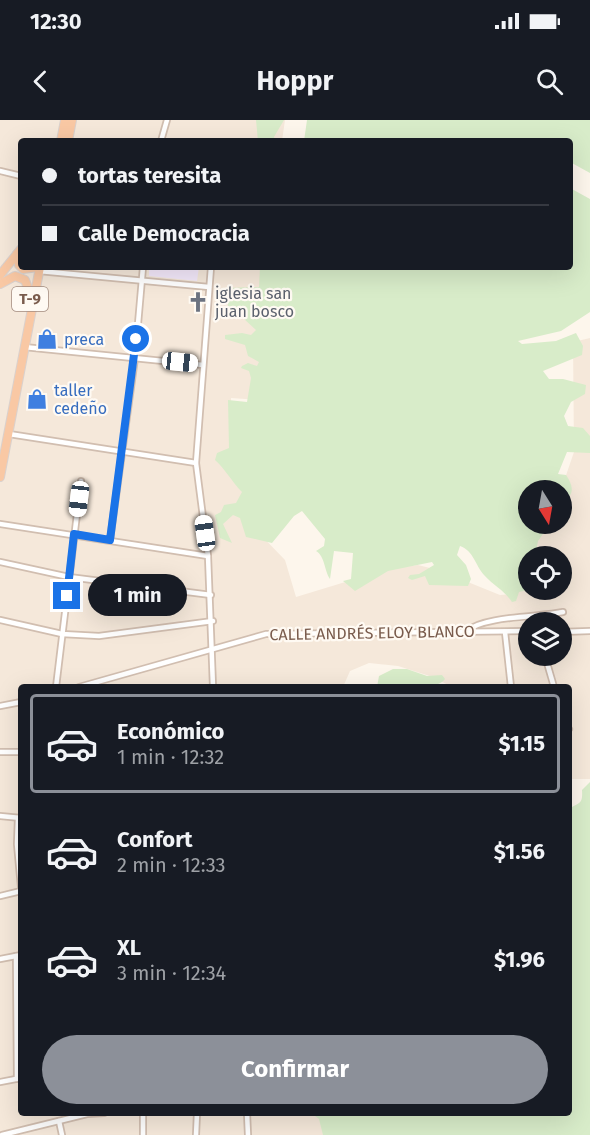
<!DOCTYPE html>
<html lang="es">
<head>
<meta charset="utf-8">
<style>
  body { margin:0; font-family:"Fira Sans",sans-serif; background:#20242c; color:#f1f3f6; height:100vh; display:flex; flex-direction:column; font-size:22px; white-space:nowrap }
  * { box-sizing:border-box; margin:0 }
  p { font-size:20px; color:#9ea1a6 }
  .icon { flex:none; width:33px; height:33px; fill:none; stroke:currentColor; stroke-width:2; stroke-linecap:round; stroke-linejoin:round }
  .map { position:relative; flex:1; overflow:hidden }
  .details { position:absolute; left:18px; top:564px; width:554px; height:432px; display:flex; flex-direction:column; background:#171b24; border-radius:6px; box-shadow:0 6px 24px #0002 }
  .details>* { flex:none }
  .top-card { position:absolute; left:18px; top:18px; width:555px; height:132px; border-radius:6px; box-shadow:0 6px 24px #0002; display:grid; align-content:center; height:132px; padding:0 24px; background:#171b24 }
  .needle { width:39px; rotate:169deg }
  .buttons { position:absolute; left:518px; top:360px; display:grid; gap:12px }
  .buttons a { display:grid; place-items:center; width:54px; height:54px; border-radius:50%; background:#171b24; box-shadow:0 6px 24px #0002; font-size:30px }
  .end { position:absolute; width:27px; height:27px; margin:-14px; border:8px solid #1a73e8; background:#fff; box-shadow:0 0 0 3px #fff }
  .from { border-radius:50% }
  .bubble { position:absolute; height:42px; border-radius:21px; background:#171b24; box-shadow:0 6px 24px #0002; font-size:20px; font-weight:700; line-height:42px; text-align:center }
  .car { position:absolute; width:18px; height:36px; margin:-18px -9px; border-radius:8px; box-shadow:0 0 4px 2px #0007; background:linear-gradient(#fff 24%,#345 0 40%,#fff 0 76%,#345 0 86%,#fff 0) }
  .top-card b { display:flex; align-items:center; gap:21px; height:57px; font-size:22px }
  .top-card b+b { border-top:2px solid #363941 }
  .top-card i { width:15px; height:15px; background:#f1f3f6 }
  ul { padding:10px 0 0; list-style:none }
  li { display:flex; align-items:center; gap:18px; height:99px; margin:0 12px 9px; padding:0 12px; border:3px solid transparent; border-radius:6px }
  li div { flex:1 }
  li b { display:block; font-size:22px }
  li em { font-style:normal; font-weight:700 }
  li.active { border-color:#8c9099 }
  li>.icon { width:54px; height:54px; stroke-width:1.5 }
  .primary-button { display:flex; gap:12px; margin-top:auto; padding:12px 24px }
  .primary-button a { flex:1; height:69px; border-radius:36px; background:#8c9099; color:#fff; font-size:24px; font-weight:700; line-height:69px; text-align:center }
  .status { display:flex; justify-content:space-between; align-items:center; height:42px; padding:0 30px; background:#171b24; direction:ltr }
  .status svg { height:16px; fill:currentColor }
  header { display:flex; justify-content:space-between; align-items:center; height:78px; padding:0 24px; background:#171b24; font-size:27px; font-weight:700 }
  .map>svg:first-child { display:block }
  .residential { fill:#f5e8da; fill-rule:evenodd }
  .education { fill:#f3e8fa }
  .green { fill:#d8ecc9 }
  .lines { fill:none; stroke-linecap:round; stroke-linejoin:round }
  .minor-casing { stroke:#d1beb0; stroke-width:8 }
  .trunk-casing { stroke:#dad1cd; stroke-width:10 }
  .minor { stroke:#fff; stroke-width:4.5 }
  .trunk { stroke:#f9c8a4; stroke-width:8 }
  .route { stroke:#1a73e8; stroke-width:8 }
  .labels { text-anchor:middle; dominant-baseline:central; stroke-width:4.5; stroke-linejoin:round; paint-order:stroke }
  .shield { fill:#fffaf3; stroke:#a28b7f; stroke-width:1.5 }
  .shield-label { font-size:15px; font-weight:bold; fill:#7a5c4d }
  .worship-label { font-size:16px; fill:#5b616d; stroke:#fffaf3; text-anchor:start }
  .shop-label { font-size:16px; fill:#366cbe; stroke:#fffaf3; text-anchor:start }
  .street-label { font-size:16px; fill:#7a5c4d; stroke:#fffaf3 }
</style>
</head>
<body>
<div class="status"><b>12:30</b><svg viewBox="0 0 49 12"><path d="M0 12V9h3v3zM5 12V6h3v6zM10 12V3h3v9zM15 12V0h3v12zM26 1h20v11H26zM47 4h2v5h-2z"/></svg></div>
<header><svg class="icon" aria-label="back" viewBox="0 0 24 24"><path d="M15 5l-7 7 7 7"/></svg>Hoppr<svg class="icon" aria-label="search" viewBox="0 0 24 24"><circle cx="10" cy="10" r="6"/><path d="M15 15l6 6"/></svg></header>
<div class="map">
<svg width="590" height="1015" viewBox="0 0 590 1015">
  <rect width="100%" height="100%" fill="#fdf6ec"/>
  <path class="residential" d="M0,0h285l-3,21h-261v126h252l-14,133 -28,-2 1,38 24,94 29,30 11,37 92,-28 30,-4 20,5 62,25 14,-1 14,-25v21h33v-34h-31l12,-32h19v-34l13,-38 -1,-110 17,-4v441h-21l-1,-92h-116l-19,-10 -35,-11 -29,-3 -19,8 -7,16h-322v426h303l7,22h-331zM528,502h33v34h-33z"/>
  <polygon class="education" points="149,147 199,147 197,161 149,156"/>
  <g class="green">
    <polygon points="256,0 284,0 274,17 275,21 258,21"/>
    <polygon points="307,0 590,0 590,53 570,42 570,21 304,21"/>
    <path d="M570,68l20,11v113l-29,19 -43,10 4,3 34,-3 20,-8 7,13 -1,9 -39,16 6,8h14l23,6 -1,9 -14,8 -7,14 4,10 15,2 7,8v17l-23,-1 -9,22 8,1c7,10 10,21 -5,27v-12h-33v34h15l4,4 -9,13 -3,15h-7l-1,34 -8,2 -3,9 -4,1c-8,-12 -18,-16 -28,-27 -9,-10 -10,-24 -24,-29l-3,9 9,10 5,14 -3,7 -39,-1 -4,-9 -13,4 -4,-2 2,-3 9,-1 15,-9 -2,-3 -44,9 -33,20 -12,-10 8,-2 2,-26 -19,-2 -4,28c-6,-9 -5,-23 -14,-28l8,-5 1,-7 -23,-28 -8,5 -22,27 -26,-6 -6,-19 -7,-3 -10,9 9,19 -12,-5 -5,-23 6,-3 3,-7 12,-2 6,-11c-10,-10 -16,-22 -27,-32l2,-7 12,-5 -1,-48 19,2 4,-24 -2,-7 -8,-3 1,-2 6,-3 9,3 2,-4 -11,-6 -3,-11 -20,-6v-4l17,-2 9,2 5,-5 -12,-11 -4,-9 -12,-3 -1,-19 32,-1 1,-20h310z"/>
    <path d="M393,549h14l20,7 15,-1 3,4c-9,13 -52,8 -68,8l2,-11z"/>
    <path d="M590,662v353h-267l-4,-16 -8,-6h257l1,-304c10,-7 14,-4 13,-19z"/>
  </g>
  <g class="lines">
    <g class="minor-casing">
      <g id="minor">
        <polyline points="161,21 167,0"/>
        <polyline points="0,51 21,56"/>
        <polyline points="211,147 196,343 208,436 213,567"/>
        <polyline points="39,151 209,167"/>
        <polyline points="24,227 203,245"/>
        <polyline points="9,314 196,343"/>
        <polyline points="0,404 208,436"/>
        <polyline points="110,420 135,238 143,147"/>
        <polyline points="0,442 69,457 211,475"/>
        <polyline points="0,500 62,514 99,516 213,501"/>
        <path d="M467,511c16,-15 73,-14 96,-19"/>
        <polyline points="505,512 511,567"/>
        <polyline points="561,512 590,511"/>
        <polyline points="545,536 554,567"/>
        <polyline points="56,567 81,361"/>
        <polyline points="79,567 266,514 528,511"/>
        <polyline points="0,586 21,582"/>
        <polyline points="568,608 569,609"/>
        <polyline points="0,632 21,632"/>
        <polyline points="0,696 21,698"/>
        <polyline points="18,698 17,724 21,767"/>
        <polyline points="0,776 21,771"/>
        <polyline points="16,836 17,959"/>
        <polyline points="0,839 21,835"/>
        <polyline points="0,962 21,958"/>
        <polyline points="143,993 143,1015"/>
        <polyline points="247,993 248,1015"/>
        <polyline points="59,1001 62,1015"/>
        <polyline points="2,1015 87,994 104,993"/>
        <polyline points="196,1015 197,993"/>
      </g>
    </g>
    <g class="trunk-casing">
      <g id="trunk">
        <polyline points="61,21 65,0"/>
        <polyline points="68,21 72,0"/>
        <polyline points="17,134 19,145 23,149 38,147"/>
        <polyline points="0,155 21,129"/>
        <polyline points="0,164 15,156 25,160 29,171 29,187"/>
        <polyline points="0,357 40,147"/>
      </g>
    </g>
    <use href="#minor" class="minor"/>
    <use href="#trunk" class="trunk"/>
  </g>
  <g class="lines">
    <polyline class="route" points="67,476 74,414 110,420 136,219"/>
  </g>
  <defs>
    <g id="church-bare" transform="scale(1.62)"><path d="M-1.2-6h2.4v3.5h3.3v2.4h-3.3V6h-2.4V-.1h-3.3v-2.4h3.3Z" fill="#6b7280" stroke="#fffaf3" stroke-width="2.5" paint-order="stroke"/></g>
    <g id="shop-bare" transform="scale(1.62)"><path d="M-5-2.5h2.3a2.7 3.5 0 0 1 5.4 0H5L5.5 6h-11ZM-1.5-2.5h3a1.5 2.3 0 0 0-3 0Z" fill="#3f7fe0" stroke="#fffaf3" stroke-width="2.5" paint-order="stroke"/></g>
  </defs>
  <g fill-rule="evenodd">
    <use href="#church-bare" x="198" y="182"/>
    <use href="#shop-bare" x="47" y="219"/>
    <use href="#shop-bare" x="37" y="279"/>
  </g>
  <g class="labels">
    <rect class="shield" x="12" y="167" width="36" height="24" rx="4.5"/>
    <g class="shield-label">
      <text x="30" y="179">T-9</text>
    </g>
    <g class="worship-label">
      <text x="215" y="173">iglesia san<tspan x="215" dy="18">juan bosco</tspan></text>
    </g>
    <g class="shop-label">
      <text x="64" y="219">preca</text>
      <text x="54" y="270">taller<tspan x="54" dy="18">cedeño</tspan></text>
    </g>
    <g class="street-label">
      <text transform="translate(372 513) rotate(-1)">CALLE ANDRÉS ELOY BLANCO</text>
    </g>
  </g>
</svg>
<div class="buttons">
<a><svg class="needle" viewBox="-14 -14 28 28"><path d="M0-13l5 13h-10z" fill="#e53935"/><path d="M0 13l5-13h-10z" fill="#9ea1a6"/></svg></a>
<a><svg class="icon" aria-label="locate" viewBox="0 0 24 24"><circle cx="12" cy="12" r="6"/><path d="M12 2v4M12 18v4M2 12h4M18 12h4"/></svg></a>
<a><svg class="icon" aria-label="layers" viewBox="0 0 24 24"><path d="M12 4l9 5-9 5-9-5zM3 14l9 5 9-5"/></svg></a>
</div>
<i class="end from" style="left:136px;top:219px"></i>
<i class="end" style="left:67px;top:476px"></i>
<div class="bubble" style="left:88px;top:454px;width:99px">1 min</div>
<i class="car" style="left:180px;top:242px;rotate:96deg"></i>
<i class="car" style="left:79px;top:379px;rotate:187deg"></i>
<i class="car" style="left:205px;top:413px;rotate:352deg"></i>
<div class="top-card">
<b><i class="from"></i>tortas teresita</b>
<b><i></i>Calle Democracia</b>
</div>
<section class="details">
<ul>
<li class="active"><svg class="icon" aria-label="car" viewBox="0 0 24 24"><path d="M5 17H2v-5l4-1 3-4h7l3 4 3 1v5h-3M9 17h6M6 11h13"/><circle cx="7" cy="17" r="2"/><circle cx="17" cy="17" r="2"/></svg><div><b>Económico</b><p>1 min · 12:32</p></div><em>$1.15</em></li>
<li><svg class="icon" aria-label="car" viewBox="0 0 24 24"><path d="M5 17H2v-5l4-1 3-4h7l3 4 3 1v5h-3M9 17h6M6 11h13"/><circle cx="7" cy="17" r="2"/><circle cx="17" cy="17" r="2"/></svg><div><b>Confort</b><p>2 min · 12:33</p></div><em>$1.56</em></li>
<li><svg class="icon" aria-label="car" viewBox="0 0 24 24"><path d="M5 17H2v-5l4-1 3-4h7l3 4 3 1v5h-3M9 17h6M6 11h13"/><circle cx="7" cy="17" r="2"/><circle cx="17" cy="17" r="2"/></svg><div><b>XL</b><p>3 min · 12:34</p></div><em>$1.96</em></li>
</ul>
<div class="primary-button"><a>Confirmar</a></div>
</section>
</div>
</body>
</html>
